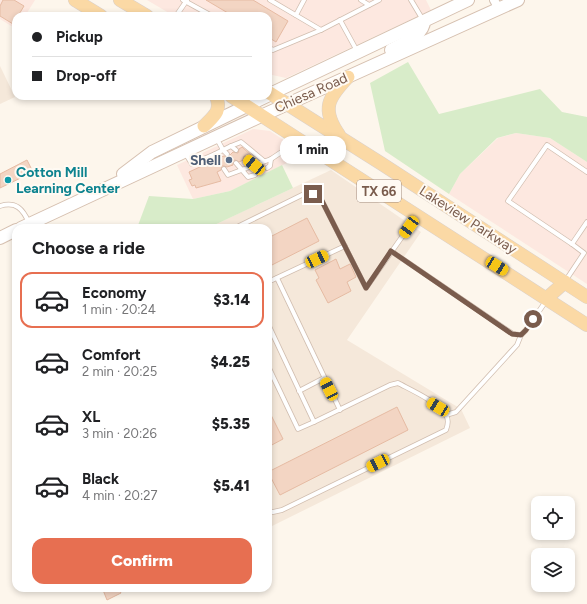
<!DOCTYPE html>
<html lang="en">
<head>
<meta charset="utf-8">
<style>
  body { margin:0; font-family:Figtree,sans-serif; background:#f2f2f2; color:#202124; height:100vh; display:flex; flex-direction:column; font-size:15px; white-space:nowrap }
  * { box-sizing:border-box; margin:0 }
  p { font-size:13px; color:#757577 }
  .icon { flex:none; width:22px; height:22px; fill:none; stroke:currentColor; stroke-width:2; stroke-linecap:round; stroke-linejoin:round }
  .map { position:relative; flex:1; overflow:hidden }
  .panel { position:absolute; left:12px; top:224px; width:260px; height:368px; display:flex; flex-direction:column; background:#fff; border-radius:12px; box-shadow:0 2px 6px #0003 }
  .panel>* { flex:none }
  .guide { position:absolute; left:12px; top:12px; width:260px; height:88px; border-radius:12px; box-shadow:0 2px 6px #0003; display:grid; align-content:center; height:88px; padding:0 20px; background:#fff }
  .tools { position:absolute; left:531px; top:496px; display:grid; gap:8px }
  .tools a { display:grid; place-items:center; width:44px; height:44px; border-radius:8px; background:#fff; box-shadow:0 2px 6px #0003; font-size:20px }
  .end { position:absolute; width:18px; height:18px; margin:-9px; border:5px solid #7a5c4d; background:#fff; box-shadow:0 0 0 2px #fff }
  .from { border-radius:50% }
  .bubble { position:absolute; height:28px; border-radius:12px; background:#fff; box-shadow:0 2px 6px #0003; font-size:13px; font-weight:800; line-height:28px; text-align:center }
  .car { position:absolute; width:12px; height:24px; margin:-12px -6px; border-radius:5px; box-shadow:0 0 3px 1px #0007; background:linear-gradient(#f5c518 24%,#345 0 40%,#f5c518 0 76%,#345 0 86%,#f5c518 0) }
  .guide b { display:flex; align-items:center; gap:14px; height:38px; font-size:15px }
  .guide b+b { border-top:1px solid #e0e0e0 }
  .guide i { width:10px; height:10px; background:#202124 }
  ul { padding:0; list-style:none }
  li { display:flex; align-items:center; gap:12px; height:56px; margin:0 8px 6px; padding:0 12px; border:2px solid transparent; border-radius:12px }
  li div { flex:1 }
  li b { display:block; font-size:15px }
  li em { font-style:normal; font-weight:800 }
  li.current { border-color:#e76f51 }
  li>.icon { width:36px; height:36px; stroke-width:1.5 }
  h2 { padding:0 20px; font-size:18px; line-height:48px }
  .action { display:flex; gap:8px; margin-top:auto; padding:8px 20px }
  .action a { flex:1; height:46px; border-radius:12px; background:#e76f51; color:#fff; font-size:16px; font-weight:800; line-height:46px; text-align:center }
  .map>svg:first-child { display:block }
  .residential { fill:#f5e8da }
  .commercial { fill:#fde8e0 }
  .green { fill:#d8ecc9 }
  .building { fill:#f3d5c3; stroke:#e6bba3 }
  .lines { fill:none; stroke-linecap:round; stroke-linejoin:round }
  .service-casing { stroke:#d1beb0; stroke-width:5.5 }
  .minor-casing { stroke:#d1beb0; stroke-width:10 }
  .secondary-casing { stroke:#d6c0b0; stroke-width:14 }
  .primary-casing { stroke:#dad1cd; stroke-width:14 }
  .service { stroke:#fff; stroke-width:4 }
  .minor { stroke:#fff; stroke-width:8 }
  .secondary { stroke:#fff; stroke-width:12 }
  .primary { stroke:#fbd9a5; stroke-width:13 }
  .route { stroke:#7a5c4d; stroke-width:5 }
  .service-dot { fill:#5c6f8a; stroke:#fffaf3; stroke-width:1.5 }
  .culture-dot { fill:#0f9aa8; stroke:#fffaf3; stroke-width:1.5 }
  .labels { text-anchor:middle; dominant-baseline:central; stroke-width:4; stroke-linejoin:round; paint-order:stroke }
  .shield { fill:#fffaf3; stroke:#a28b7f; stroke-width:1 }
  .shield-label { font-size:13px; font-weight:bold; fill:#7a5c4d }
  .street-label { font-size:14px; fill:#7a5c4d; stroke:#fffaf3 }
  .service-label { font-size:14px; font-weight:bold; fill:#4e5e75; stroke:#fffaf3; text-anchor:end }
  .culture-label { font-size:14px; font-weight:bold; fill:#0d838f; stroke:#fffaf3; text-anchor:start }
</style>
</head>
<body>
<div class="map">
<svg width="587" height="604" viewBox="0 0 587 604">
  <rect width="100%" height="100%" fill="#fdf6ec"/>
  <g class="residential">
    <polygon points="0,66 15,97 0,104"/>
    <polygon points="331,170 421,232 347,340 461,409 470,428 268,528 268,228 208,228"/>
  </g>
  <g class="commercial">
    <polygon points="0,0 35,0 25,16 16,16 16,29 0,19"/>
    <polygon points="147,0 426,0 431,10 286,78 268,74 268,16 174,16"/>
    <polygon points="253,129 270,131 305,154 230,191 193,199 177,165"/>
    <polygon points="516,133 550,138 587,162 587,284 449,194 460,174 498,138"/>
  </g>
  <g class="green">
    <polygon points="408,62 439,114 540,89 562,112 587,117 587,162 550,138 516,133 497,138 460,174 449,194 385,151 370,83"/>
    <polygon points="282,165 293,188 208,228 137,228 149,196 193,199 230,191"/>
  </g>
  <g class="building">
    <polygon points="3,0 14,0 24,6 18,16 16,16 13,24 0,16 0,6"/>
    <polygon points="206,0 253,0 288,21 276,42 268,37 268,16 233,16"/>
    <polygon points="242,147 252,156 249,157 244,156 243,160 239,162 235,160 233,161 233,165 227,167 224,166 222,166 221,170 217,172 221,181 196,188 195,185 192,186 189,180 192,179 189,172 215,160 219,162 221,157 224,156 228,157 233,152 238,153 239,149"/>
    <polygon points="27,160 33,172 0,188 0,174"/>
    <polygon points="307,218 319,241 268,267 268,238"/>
    <polygon points="336,259 340,269 350,264 356,277 347,282 351,291 328,303 316,280 319,278 315,270"/>
    <polygon points="397,407 408,430 280,495 268,472"/>
    <polygon points="268,409 283,439 268,447"/>
    <polygon points="107,588 118,588 121,593 107,600 103,590"/>
  </g>
  <g class="lines">
    <g class="service-casing">
      <g id="service">
        <polyline points="183,0 212,16"/>
        <polyline points="270,0 321,30 379,0"/>
        <polyline points="361,0 369,5"/>
        <polyline points="411,0 423,20"/>
        <polyline points="296,15 304,0"/>
        <polyline points="176,16 187,0"/>
        <polyline points="340,20 357,51"/>
        <polyline points="268,47 273,50 321,30"/>
        <polyline points="217,139 223,150 231,146 236,150"/>
        <polyline points="231,146 241,142 264,161"/>
        <polyline points="185,153 192,164 215,154"/>
        <polyline points="218,159 215,154 223,150 227,154"/>
        <polyline points="246,159 254,165"/>
        <polyline points="236,163 248,177 255,175"/>
        <polyline points="267,168 270,166 271,159"/>
        <polyline points="224,169 228,175 271,159 298,141"/>
        <path d="M0,206c16,-5 23,3 29,17"/>
        <polyline points="235,228 304,194 313,194 322,201 366,288 416,217"/>
        <polyline points="572,244 508,201 547,145 587,172"/>
        <polyline points="391,251 513,334 521,335 526,330 546,301"/>
        <polyline points="277,278 340,410"/>
        <polyline points="566,280 584,253 572,244 587,222"/>
        <polyline points="268,282 345,246"/>
        <path d="M268,324l46,98 76,-37 8,-2c13,7 40,19 48,32 3,5 2,10 0,15l-164,80 -9,2h-5"/>
        <polyline points="268,366 298,429 314,422"/>
        <polyline points="299,391 324,378"/>
        <polyline points="446,415 456,412 517,345 521,335"/>
      </g>
    </g>
    <g class="minor-casing">
      <polyline id="minor" points="494,0 499,9"/>
    </g>
    <g class="secondary-casing">
      <g id="secondary">
        <path d="M391,50c10,-6 33,-14 33,-29"/>
        <polyline points="268,95 468,0"/>
        <polyline points="123,174 152,152 267,96"/>
        <polyline points="21,228 261,116 518,0"/>
        <polyline points="0,238 16,230"/>
      </g>
    </g>
    <g class="primary-casing">
      <g id="primary">
        <polyline points="75,0 101,16"/>
        <polyline points="120,0 147,16"/>
        <polyline points="268,92 382,164 587,297"/>
        <polyline points="231,96 587,325"/>
        <path d="M204,126c10,-10 18,-15 12,-30"/>
        <path d="M339,135c-18,-26 -11,-37 9,-58"/>
        <polyline points="547,298 565,282"/>
      </g>
    </g>
    <use href="#service" class="service"/>
    <use href="#minor" class="minor"/>
    <use href="#secondary" class="secondary"/>
    <use href="#primary" class="primary"/>
  </g>
  <g class="lines">
    <polyline class="route" points="313,194 322,201 366,288 391,251 512,334 521,335 526,330 533,319"/>
  </g>
  <circle class="service-dot" cx="229" cy="160" r="4"/>
  <circle class="culture-dot" cx="8" cy="180" r="4"/>
  <g class="labels">
    <rect class="shield" x="357" y="180" width="44" height="22" rx="3"/>
    <g class="shield-label">
      <text x="379" y="191">TX 66</text>
    </g>
    <g class="street-label">
      <text transform="translate(311 93) rotate(-24)">Chiesa Road</text>
      <text transform="translate(468 220) rotate(33)">Lakeview Parkway</text>
    </g>
    <g class="service-label">
      <text x="221" y="160">Shell</text>
    </g>
    <g class="culture-label">
      <text x="16" y="172">Cotton Mill<tspan x="16" dy="16">Learning Center</tspan></text>
    </g>
  </g>
</svg>
<div class="tools">
<a><svg class="icon" aria-label="locate" viewBox="0 0 24 24"><circle cx="12" cy="12" r="6"/><path d="M12 2v4M12 18v4M2 12h4M18 12h4"/></svg></a>
<a><svg class="icon" aria-label="layers" viewBox="0 0 24 24"><path d="M12 4l9 5-9 5-9-5zM3 14l9 5 9-5"/></svg></a>
</div>
<i class="end from" style="left:533px;top:319px"></i>
<i class="end" style="left:313px;top:194px"></i>
<div class="bubble" style="left:280px;top:136px;width:66px">1 min</div>
<i class="car" style="left:254px;top:165px;rotate:309deg"></i>
<i class="car" style="left:409px;top:227px;rotate:216deg"></i>
<i class="car" style="left:317px;top:259px;rotate:65deg"></i>
<i class="car" style="left:497px;top:266px;rotate:122deg"></i>
<i class="car" style="left:329px;top:389px;rotate:333deg"></i>
<i class="car" style="left:438px;top:407px;rotate:301deg"></i>
<i class="car" style="left:378px;top:463px;rotate:244deg"></i>
<div class="guide">
<b><i class="from"></i>Pickup</b>
<b><i></i>Drop-off</b>
</div>
<section class="panel">
<h2>Choose a ride</h2>
<ul>
<li class="current"><svg class="icon" aria-label="car" viewBox="0 0 24 24"><path d="M5 17H2v-5l4-1 3-4h7l3 4 3 1v5h-3M9 17h6M6 11h13"/><circle cx="7" cy="17" r="2"/><circle cx="17" cy="17" r="2"/></svg><div><b>Economy</b><p>1 min · 20:24</p></div><em>$3.14</em></li>
<li><svg class="icon" aria-label="car" viewBox="0 0 24 24"><path d="M5 17H2v-5l4-1 3-4h7l3 4 3 1v5h-3M9 17h6M6 11h13"/><circle cx="7" cy="17" r="2"/><circle cx="17" cy="17" r="2"/></svg><div><b>Comfort</b><p>2 min · 20:25</p></div><em>$4.25</em></li>
<li><svg class="icon" aria-label="car" viewBox="0 0 24 24"><path d="M5 17H2v-5l4-1 3-4h7l3 4 3 1v5h-3M9 17h6M6 11h13"/><circle cx="7" cy="17" r="2"/><circle cx="17" cy="17" r="2"/></svg><div><b>XL</b><p>3 min · 20:26</p></div><em>$5.35</em></li>
<li><svg class="icon" aria-label="car" viewBox="0 0 24 24"><path d="M5 17H2v-5l4-1 3-4h7l3 4 3 1v5h-3M9 17h6M6 11h13"/><circle cx="7" cy="17" r="2"/><circle cx="17" cy="17" r="2"/></svg><div><b>Black</b><p>4 min · 20:27</p></div><em>$5.41</em></li>
</ul>
<div class="action"><a>Confirm</a></div>
</section>
</div>
</body>
</html>
